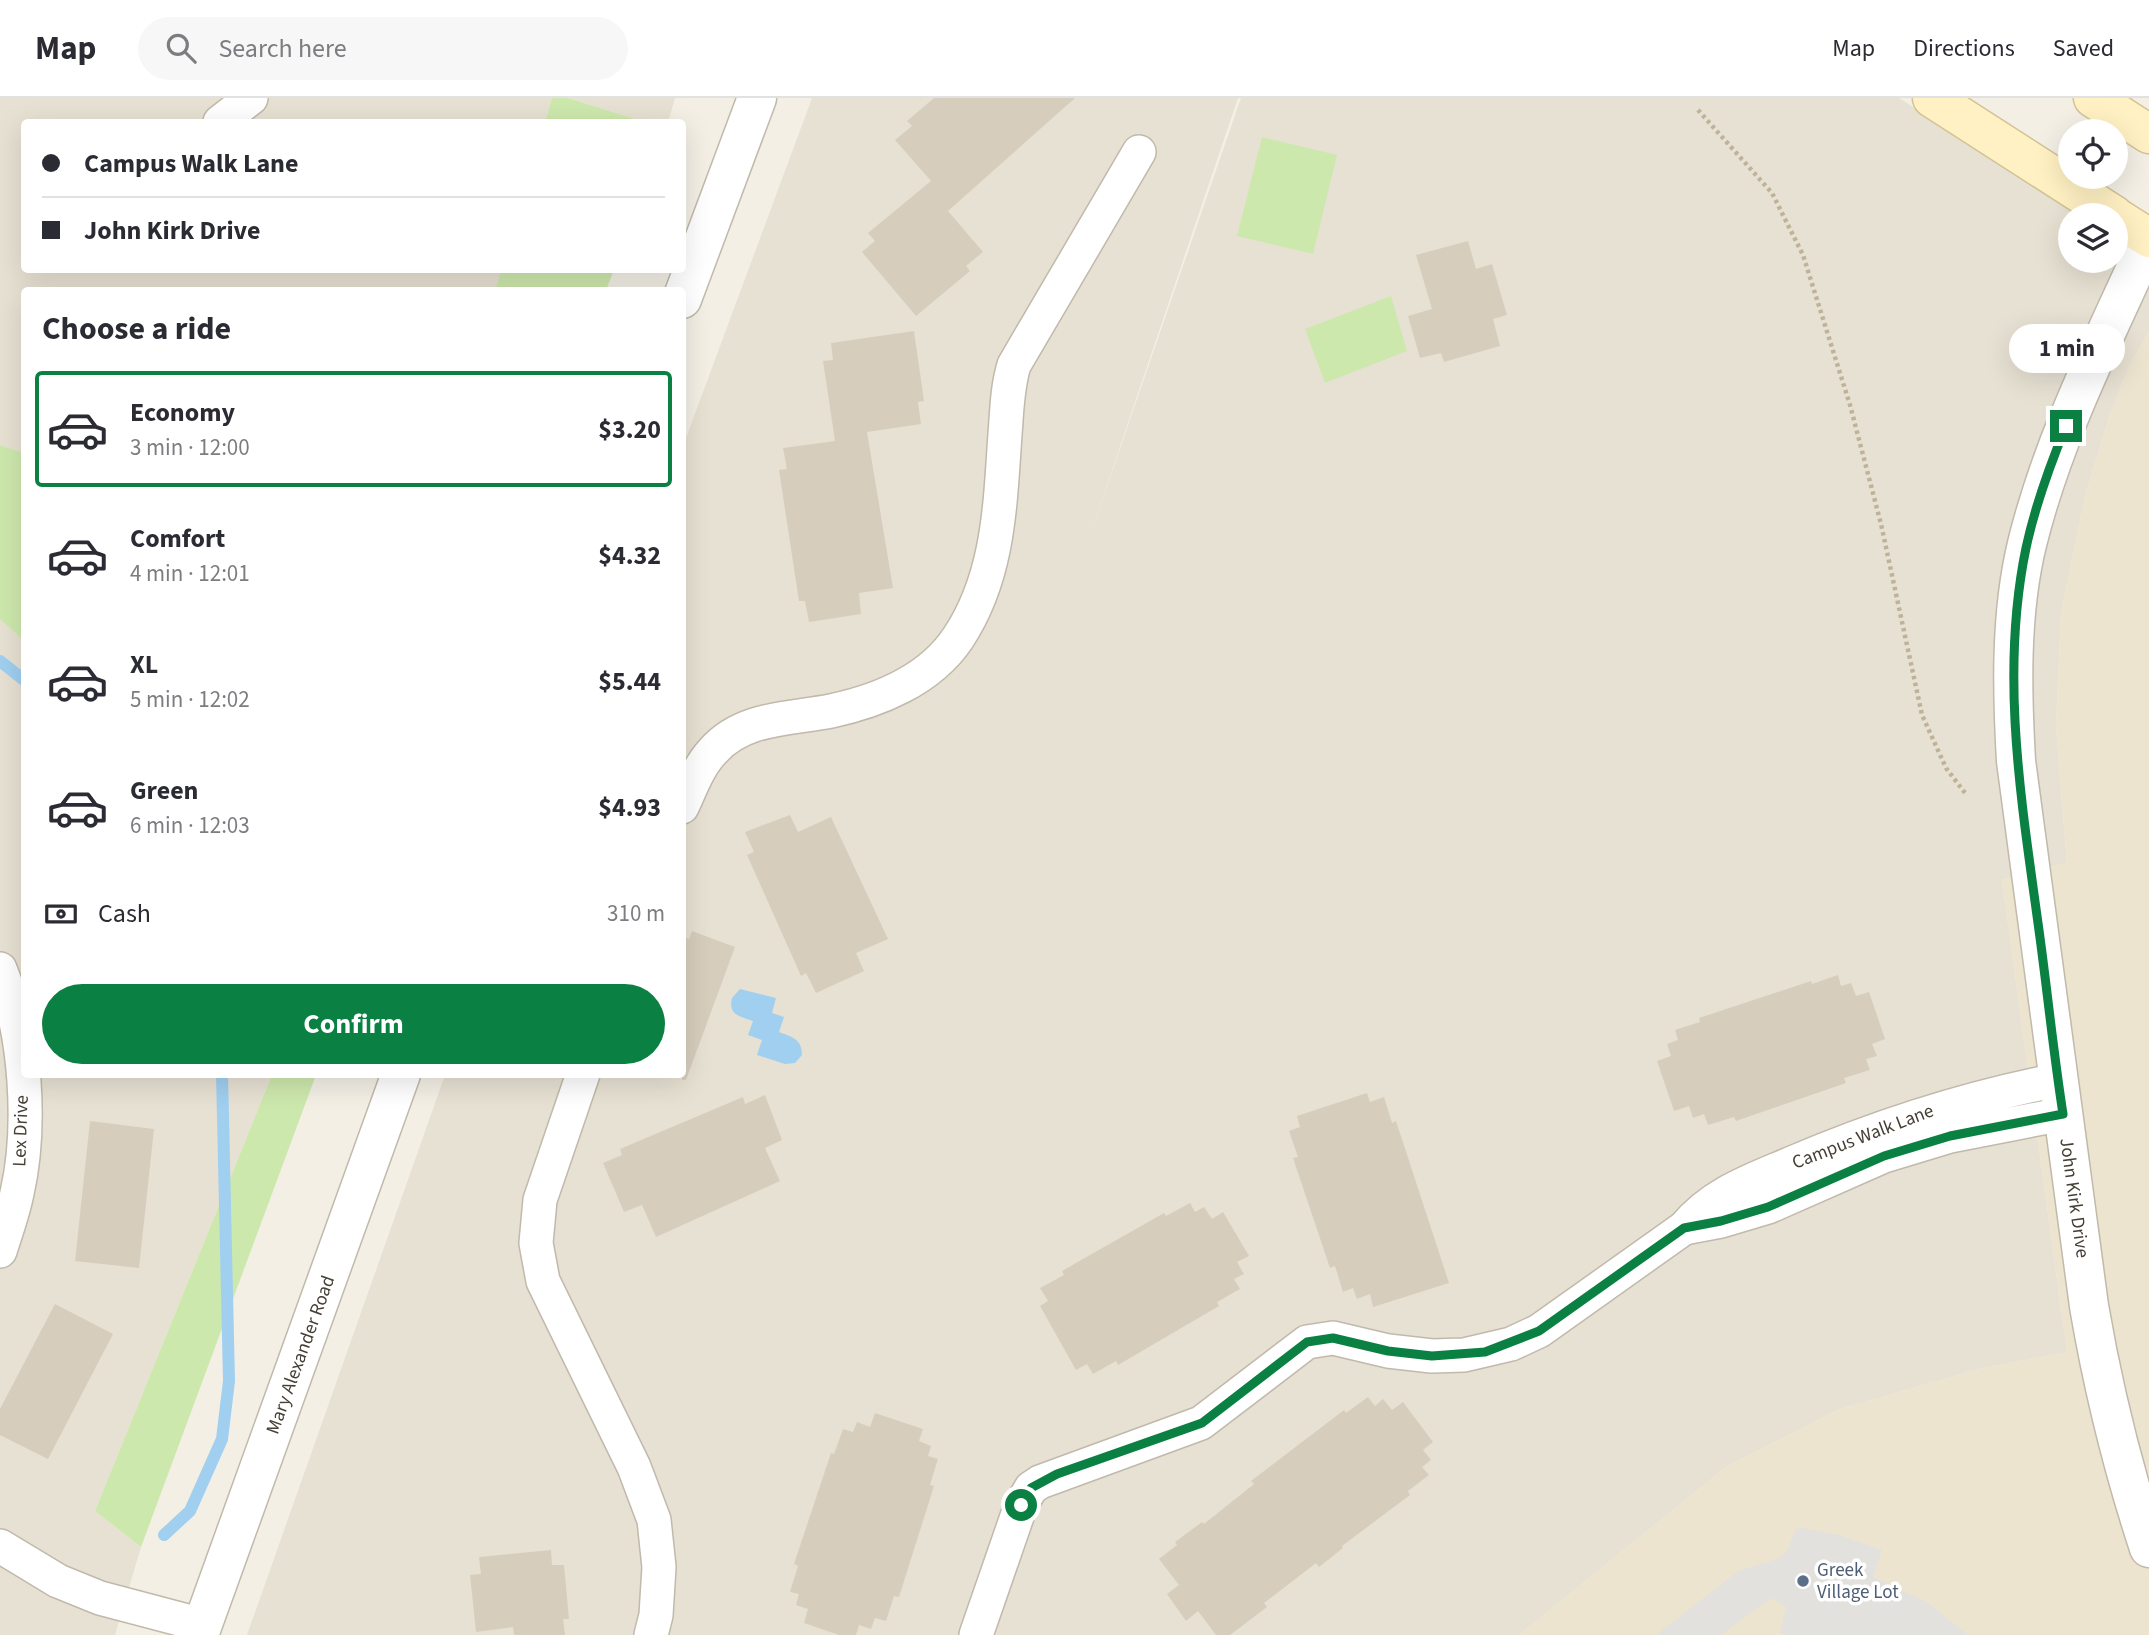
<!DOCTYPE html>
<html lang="en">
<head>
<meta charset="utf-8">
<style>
  body { margin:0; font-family:"Source Sans 3",sans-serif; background:#f7f7f7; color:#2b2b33; height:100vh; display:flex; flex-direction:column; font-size:26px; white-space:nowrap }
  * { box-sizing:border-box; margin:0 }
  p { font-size:23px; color:#7c7c81 }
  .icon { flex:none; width:38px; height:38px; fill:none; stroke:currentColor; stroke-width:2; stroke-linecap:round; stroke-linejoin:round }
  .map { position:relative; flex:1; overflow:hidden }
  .drawer { position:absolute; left:21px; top:189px; width:665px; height:791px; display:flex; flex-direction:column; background:#fff; border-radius:7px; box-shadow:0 7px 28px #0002 }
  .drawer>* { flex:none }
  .guide { position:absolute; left:21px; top:21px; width:665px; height:154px; border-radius:7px; box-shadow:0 7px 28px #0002; display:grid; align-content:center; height:154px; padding:0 21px; background:#fff }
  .controls { position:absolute; left:2058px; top:21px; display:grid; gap:14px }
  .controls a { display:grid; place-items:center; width:70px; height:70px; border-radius:50%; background:#fff; box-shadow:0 7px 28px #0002; font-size:35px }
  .end { position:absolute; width:32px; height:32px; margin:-16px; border:9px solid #0b8043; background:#fff; box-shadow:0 0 0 4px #fff }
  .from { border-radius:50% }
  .bubble { position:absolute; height:49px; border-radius:24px; background:#fff; box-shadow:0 7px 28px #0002; font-size:23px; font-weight:700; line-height:49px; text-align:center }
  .guide b { display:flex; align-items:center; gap:24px; height:66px; font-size:26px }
  .guide b+b { border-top:2px solid #e1e1e2 }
  .guide i { width:18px; height:18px; background:#2b2b33 }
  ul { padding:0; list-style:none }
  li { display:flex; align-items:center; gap:21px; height:116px; margin:0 14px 10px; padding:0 7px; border:4px solid transparent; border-radius:7px }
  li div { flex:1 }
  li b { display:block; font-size:26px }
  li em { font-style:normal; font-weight:700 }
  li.active { border-color:#0b8043 }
  li>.icon { width:63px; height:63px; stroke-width:1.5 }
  h2 { padding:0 21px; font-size:32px; line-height:84px }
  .pay { display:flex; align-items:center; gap:18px; height:77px; padding:0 21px; font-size:26px }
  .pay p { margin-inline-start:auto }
  .button { display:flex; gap:14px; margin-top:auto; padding:14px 21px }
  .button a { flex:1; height:80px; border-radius:42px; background:#0b8043; color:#fff; font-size:28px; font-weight:700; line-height:80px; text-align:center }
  header { display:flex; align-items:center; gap:42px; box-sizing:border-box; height:98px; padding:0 35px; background:#fff; border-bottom:2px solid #e1e1e2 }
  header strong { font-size:33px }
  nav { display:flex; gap:38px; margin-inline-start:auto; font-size:24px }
  .search { width:490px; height:63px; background:#f7f7f7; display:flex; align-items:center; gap:18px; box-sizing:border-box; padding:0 24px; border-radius:38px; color:#7c7c81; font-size:26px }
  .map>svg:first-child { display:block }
  .residential { fill:#e7e1d3 }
  .education { fill:#ece4cf }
  .green { fill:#cde8ad }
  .parking { fill:#e3e1dd }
  .water { fill:#a0cff0 }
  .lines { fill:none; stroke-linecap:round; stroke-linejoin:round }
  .stream { stroke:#a0cff0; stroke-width:12 }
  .building { fill:#d7cdbd }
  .minor-casing { stroke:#c1b9ab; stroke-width:36 }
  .tertiary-casing { stroke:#c1b9ab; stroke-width:41 }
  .secondary-casing { stroke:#d3c394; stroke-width:41 }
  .path { stroke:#c0b299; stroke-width:4.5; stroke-dasharray:3.5 3.5; stroke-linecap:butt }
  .minor { stroke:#fff; stroke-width:33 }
  .tertiary { stroke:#fff; stroke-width:38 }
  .secondary { stroke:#fff1c3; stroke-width:38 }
  .route { stroke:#0b8043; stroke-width:9 }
  .service-dot { fill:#5c6f8a; stroke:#fff; stroke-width:2.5 }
  .labels { text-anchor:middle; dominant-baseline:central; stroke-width:7; stroke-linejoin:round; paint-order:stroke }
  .street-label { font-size:19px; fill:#453f35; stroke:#fff }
  .service-label { font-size:19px; fill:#4e5e75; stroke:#fff; text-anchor:start }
</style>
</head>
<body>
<header>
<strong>Map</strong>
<div class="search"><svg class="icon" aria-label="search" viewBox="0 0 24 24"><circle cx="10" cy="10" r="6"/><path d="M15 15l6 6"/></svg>Search here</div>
<nav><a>Map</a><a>Directions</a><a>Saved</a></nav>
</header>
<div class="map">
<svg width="2149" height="1537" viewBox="0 0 2149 1537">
  <rect width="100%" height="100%" fill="#f3efe5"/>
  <g class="residential">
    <polygon points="0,0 552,0 545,24 24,24 24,172 501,172 495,192 24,192 24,355 0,347"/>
    <polygon points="568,0 675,0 668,24 645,24"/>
    <polygon points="812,0 1238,0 1088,443 1241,0 1899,0 2082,117 2070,117 2070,163 2116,163 2116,140 2149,163 2149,234 2130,266 2109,319 2085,399 2061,515 2056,629 2067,765 2002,782 2067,1254 1979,1271 1840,1311 1726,1369 1519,1537 247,1537 445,977 682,976 683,348"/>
    <polygon points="0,521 24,543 24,976 272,977 95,1413 141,1449 115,1537 0,1537"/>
  </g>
  <polygon class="education" points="2149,234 2149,1537 1519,1537 1726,1369 1840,1311 1979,1271 2067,1254 2002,782 2067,764 2056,629 2061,515 2085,399 2109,319 2130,266"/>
  <g class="green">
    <polygon points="552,0 568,0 645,24 545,24"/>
    <polygon points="1262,39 1337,57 1313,156 1237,138"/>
    <polygon points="501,172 614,172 606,192 495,192"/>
    <polygon points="1391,198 1407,253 1325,285 1305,231"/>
    <polygon points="0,347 24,355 24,543 0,521"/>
    <polygon points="272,977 316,977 141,1449 95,1413"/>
  </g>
  <polygon class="parking" points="1797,1429 1839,1437 1882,1452 1873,1479 1927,1504 1968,1537 1789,1537 1780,1535 1786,1509 1771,1500 1721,1537 1656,1537 1738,1473 1780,1460 1787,1453"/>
  <path class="water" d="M740,891l36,9 -4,15 12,4 -5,15c13,5 23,7 23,23l-7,8 -10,1 -28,-9 5,-15 -14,-5 5,-14c-14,-5 -25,-6 -21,-23z"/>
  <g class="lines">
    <g class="stream">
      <polyline points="0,563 24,582"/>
      <polyline points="164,1437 190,1413 222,1341 229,1283 222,976"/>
    </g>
  </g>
  <g class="building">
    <polygon points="934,0 1075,0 948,113 983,154 966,168 970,173 916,218 862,154 875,143 868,135 931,83 895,42 912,28 907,23"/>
    <polygon points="1468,143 1476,171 1492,166 1507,217 1493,221 1500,248 1444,264 1441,255 1420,260 1408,218 1432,211 1416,157"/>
    <polygon points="914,233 924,303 918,304 921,326 867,334 893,490 859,495 861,516 809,524 805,503 799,503 779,372 787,371 783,350 835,343 823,263 833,262 831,245"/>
    <polygon points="790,717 798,734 831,719 888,841 856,855 864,873 816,895 806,875 801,878 747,757 754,754 745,734"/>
    <polygon points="692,833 735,849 686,982 682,982 682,838 689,841"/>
    <polygon points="1838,877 1841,888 1851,885 1856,898 1869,894 1885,941 1872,946 1877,958 1866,961 1870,972 1844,980 1846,985 1736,1023 1734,1019 1708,1027 1704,1016 1693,1020 1689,1008 1674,1013 1657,963 1671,958 1667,946 1678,942 1675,932 1700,924 1699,920 1811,883 1812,886"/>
    <polygon points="1367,995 1370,1004 1384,999 1392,1025 1396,1023 1449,1185 1373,1209 1370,1196 1357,1201 1353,1190 1343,1194 1335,1168 1330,1170 1293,1060 1298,1059 1289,1033 1300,1029 1297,1018"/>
    <polygon points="765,997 782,1042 765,1050 780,1083 656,1139 642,1107 624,1114 603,1065 622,1057 620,1051 743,999 745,1006"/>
    <polygon points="90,1023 154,1031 139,1170 75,1163"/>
    <polygon points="1190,1105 1195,1114 1204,1109 1212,1121 1223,1114 1249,1158 1237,1164 1244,1176 1234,1181 1240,1191 1217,1204 1219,1208 1118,1267 1116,1263 1093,1276 1087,1266 1076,1272 1040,1208 1048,1203 1040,1190 1064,1177 1062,1173 1090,1157 1164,1115 1166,1118"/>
    <polygon points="55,1206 113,1236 48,1361 0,1337 0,1311"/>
    <polygon points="1368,1299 1375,1308 1383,1301 1392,1312 1403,1304 1433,1344 1423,1352 1431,1362 1422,1369 1429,1377 1408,1393 1410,1397 1342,1448 1343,1450 1319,1469 1316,1465 1264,1505 1267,1509 1230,1537 1216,1537 1198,1513 1186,1523 1167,1496 1179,1487 1159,1461 1177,1447 1175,1444 1202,1424 1204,1426 1254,1386 1251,1383 1344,1312 1346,1315"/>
    <polygon points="875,1315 923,1331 919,1343 931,1348 928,1358 938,1361 930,1387 934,1388 899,1499 894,1498 886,1523 875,1520 871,1531 859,1527 856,1537 839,1537 804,1525 808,1511 796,1507 799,1496 790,1494 798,1468 794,1466 831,1355 834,1356 843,1331 853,1334 857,1324 870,1329"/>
    <polygon points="551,1452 552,1467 564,1467 569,1521 563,1521 565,1537 514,1537 513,1529 476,1534 470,1477 481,1476 479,1459"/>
  </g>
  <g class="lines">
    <g class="minor-casing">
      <g id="minor">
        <polyline points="220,24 251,0"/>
        <path d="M682,709c9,-19 16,-40 31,-56 30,-34 77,-32 118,-40 47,-10 99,-31 127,-73 41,-62 42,-132 47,-204 2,-24 2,-46 9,-69l125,-213"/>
        <path d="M0,871c26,63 32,158 17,224 -4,20 -11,39 -17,58"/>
        <polyline points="583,976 540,1102 536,1145 543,1183 634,1369 654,1422 659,1469 656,1517 651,1537"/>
        <path d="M2058,982c-93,18 -179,46 -266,83 -40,17 -79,30 -108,65l37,-7 47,-14 116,-51 66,-20 113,-22"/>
        <polyline points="0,1448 58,1483 100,1500 202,1527"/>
        <polyline points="976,1537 1021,1407 1031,1390 1040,1384 1201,1325 1307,1244 1333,1240 1388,1253 1432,1258 1464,1257 1511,1246 1539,1233 1684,1130"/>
      </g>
    </g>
    <g class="tertiary-casing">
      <g id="tertiary">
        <path d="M2149,141c-45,100 -96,199 -122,305 -17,70 -15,147 -11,217l73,545c14,82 34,163 60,242"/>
        <polyline points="682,201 757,0"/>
        <polyline points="199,1537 401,976"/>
      </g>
    </g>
    <g class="secondary-casing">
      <g id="secondary">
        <polyline points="1932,0 2114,117"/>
        <polyline points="2093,0 2149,36"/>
        <polyline points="2116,119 2149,140"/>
      </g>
    </g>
    <polyline class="path" points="1698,12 1772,95 1803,157 1850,307 1881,426 1922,617 1946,670 1965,695"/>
    <use href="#minor" class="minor"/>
    <use href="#tertiary" class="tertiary"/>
    <use href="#secondary" class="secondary"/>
  </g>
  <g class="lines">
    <path class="route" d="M1021,1407l10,-17 26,-14 145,-51 105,-81 26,-4 55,13 44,5 53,-4 54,-21 145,-103 37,-7 47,-14 116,-51 66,-20 113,-22c-10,-64 -16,-127 -25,-191 -17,-124 -38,-250 -12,-375 9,-42 24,-83 40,-122"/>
  </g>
  <circle class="service-dot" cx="1803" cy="1483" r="7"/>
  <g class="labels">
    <g class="street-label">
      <text transform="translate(21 1033) rotate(-88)">Lex Drive</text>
      <text transform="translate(1863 1039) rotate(-21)">Campus Walk Lane</text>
      <text transform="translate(2074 1100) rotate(82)">John Kirk Drive</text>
      <text transform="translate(301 1257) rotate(-70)">Mary Alexander Road</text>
    </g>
    <g class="service-label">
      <text x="1817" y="1472">Greek<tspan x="1817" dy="22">Village Lot</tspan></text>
    </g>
  </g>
</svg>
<div class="controls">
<a><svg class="icon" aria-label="locate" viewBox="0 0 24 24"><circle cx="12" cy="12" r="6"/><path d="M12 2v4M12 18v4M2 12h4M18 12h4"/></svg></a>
<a><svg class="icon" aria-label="layers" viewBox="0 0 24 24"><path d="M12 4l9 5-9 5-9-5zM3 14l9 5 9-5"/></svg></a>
</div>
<i class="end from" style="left:1021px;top:1407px"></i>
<i class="end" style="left:2066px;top:328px"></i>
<div class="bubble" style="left:2009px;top:226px;width:116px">1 min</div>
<div class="guide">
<b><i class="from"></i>Campus Walk Lane</b>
<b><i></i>John Kirk Drive</b>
</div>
<section class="drawer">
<h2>Choose a ride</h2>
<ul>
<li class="active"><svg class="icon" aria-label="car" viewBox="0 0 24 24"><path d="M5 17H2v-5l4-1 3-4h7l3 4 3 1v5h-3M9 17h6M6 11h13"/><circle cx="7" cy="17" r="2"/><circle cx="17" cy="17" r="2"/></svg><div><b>Economy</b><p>3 min · 12:00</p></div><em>$3.20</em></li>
<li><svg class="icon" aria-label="car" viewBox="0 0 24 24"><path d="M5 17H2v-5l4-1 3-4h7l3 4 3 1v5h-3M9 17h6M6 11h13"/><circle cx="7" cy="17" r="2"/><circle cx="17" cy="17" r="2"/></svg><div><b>Comfort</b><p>4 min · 12:01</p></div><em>$4.32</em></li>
<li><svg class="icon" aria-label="car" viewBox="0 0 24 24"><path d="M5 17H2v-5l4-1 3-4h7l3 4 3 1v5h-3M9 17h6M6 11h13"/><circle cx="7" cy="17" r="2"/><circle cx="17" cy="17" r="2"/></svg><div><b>XL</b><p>5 min · 12:02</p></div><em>$5.44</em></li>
<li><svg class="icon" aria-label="car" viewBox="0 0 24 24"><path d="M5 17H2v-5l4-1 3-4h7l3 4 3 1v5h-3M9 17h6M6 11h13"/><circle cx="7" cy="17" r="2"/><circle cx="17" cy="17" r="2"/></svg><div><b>Green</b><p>6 min · 12:03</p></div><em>$4.93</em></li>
</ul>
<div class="pay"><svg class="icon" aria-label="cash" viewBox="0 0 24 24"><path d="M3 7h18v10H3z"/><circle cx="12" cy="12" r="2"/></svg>Cash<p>310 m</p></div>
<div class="button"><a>Confirm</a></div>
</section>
</div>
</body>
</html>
